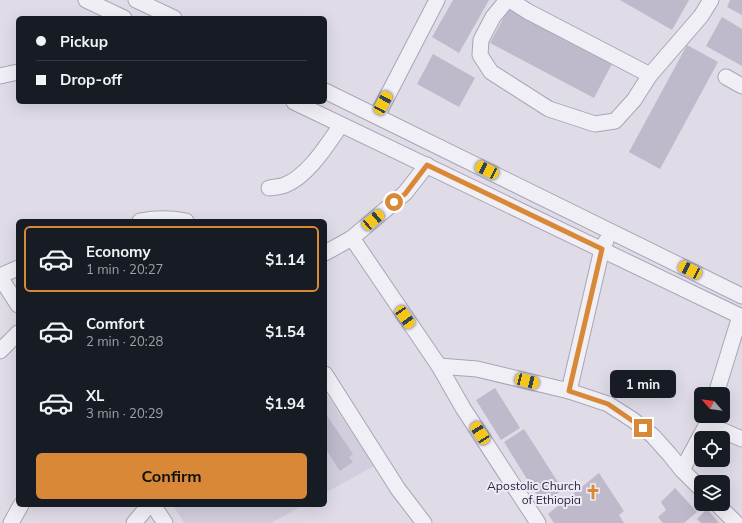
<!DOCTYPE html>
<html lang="en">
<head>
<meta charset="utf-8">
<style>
  body { margin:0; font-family:Mulish,sans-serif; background:#242831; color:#f1f3f6; height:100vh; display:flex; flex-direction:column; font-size:15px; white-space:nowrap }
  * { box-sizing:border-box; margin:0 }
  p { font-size:13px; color:#9ea1a6 }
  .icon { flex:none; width:22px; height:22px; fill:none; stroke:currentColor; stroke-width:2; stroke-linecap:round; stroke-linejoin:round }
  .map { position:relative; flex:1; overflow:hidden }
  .drawer { position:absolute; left:16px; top:219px; width:311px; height:288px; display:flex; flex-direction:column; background:#171b24; border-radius:6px; box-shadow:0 4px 16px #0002 }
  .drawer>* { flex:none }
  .banner { position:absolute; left:16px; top:16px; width:311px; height:88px; border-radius:6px; box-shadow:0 4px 16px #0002; display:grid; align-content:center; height:88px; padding:0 20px; background:#171b24 }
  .needle { width:26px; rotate:298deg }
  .fabs { position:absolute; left:694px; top:387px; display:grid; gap:8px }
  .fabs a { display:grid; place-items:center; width:36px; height:36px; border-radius:6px; background:#171b24; box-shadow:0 4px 16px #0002; font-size:20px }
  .end { position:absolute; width:18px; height:18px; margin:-9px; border:5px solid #d88836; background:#fff; box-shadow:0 0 0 2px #fff }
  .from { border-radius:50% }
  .bubble { position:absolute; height:28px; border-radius:6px; background:#171b24; box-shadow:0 4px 16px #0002; font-size:13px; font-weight:700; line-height:28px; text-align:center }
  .car { position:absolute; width:12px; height:24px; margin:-12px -6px; border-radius:5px; box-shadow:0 0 3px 1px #0007; background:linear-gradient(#f5c518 24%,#345 0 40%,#f5c518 0 76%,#345 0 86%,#f5c518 0) }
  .banner b { display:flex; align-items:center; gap:14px; height:38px; font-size:15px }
  .banner b+b { border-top:1px solid #363941 }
  .banner i { width:10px; height:10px; background:#f1f3f6 }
  ul { padding:7px 0 0; list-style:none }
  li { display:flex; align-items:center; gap:12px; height:66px; margin:0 8px 6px; padding:0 12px; border:2px solid transparent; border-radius:6px }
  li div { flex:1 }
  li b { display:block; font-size:15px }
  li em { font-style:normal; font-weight:700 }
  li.current { border-color:#d88836 }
  li>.icon { width:36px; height:36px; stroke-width:1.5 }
  .primary-button { display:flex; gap:8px; margin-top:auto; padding:8px 20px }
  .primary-button a { flex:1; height:46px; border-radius:6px; background:#d88836; color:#111; font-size:16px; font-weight:700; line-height:46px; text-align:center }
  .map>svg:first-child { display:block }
  .built { fill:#d2cedd }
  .building { fill:#beb9cb }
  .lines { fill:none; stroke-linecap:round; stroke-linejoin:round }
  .minor-casing { stroke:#a9a5b5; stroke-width:17 }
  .minor { stroke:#f1eff6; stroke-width:15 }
  .route { stroke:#d88836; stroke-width:5 }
  .labels { text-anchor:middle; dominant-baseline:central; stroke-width:4; stroke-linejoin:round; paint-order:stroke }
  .poi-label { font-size:12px; fill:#2c253f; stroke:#eeebf5; text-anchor:end }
</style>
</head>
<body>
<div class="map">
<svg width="742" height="523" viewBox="0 0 742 523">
  <rect width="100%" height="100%" fill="#dfdce8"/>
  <g class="built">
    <polygon points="325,392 374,466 325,493"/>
    <polygon points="173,505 303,505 271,523 184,523"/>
  </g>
  <g class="building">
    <polygon points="453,0 489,0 459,53 432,37"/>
    <polygon points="620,0 689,0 672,30"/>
    <polygon points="730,0 742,0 742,15 727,7"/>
    <polygon points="509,8 613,62 594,98 490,43"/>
    <polygon points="722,17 742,29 742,66 706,46"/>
    <polygon points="687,45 718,62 660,169 629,152"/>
    <polygon points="433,54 475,78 459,107 417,84"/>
    <polygon points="495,388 520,428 501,440 476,400"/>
    <polygon points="325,413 353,454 349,457 353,462 340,471 325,448"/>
    <polygon points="524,429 563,490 542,503 504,442"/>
    <polygon points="599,473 624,511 619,515 624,523 554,523 548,514"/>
    <polygon points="675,488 697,512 684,523 663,523 658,517 666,510 661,502"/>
    <polygon points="707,509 719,523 701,523 697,519"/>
  </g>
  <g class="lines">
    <g class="minor-casing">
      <g id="minor">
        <polyline points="86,0 124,18"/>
        <polyline points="136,0 174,18"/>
        <polyline points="507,0 493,17 481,40 480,55 491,72 549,109 595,124 615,121 634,100 650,75 701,16 711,0"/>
        <polyline points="510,0 527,11 650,75"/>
        <polyline points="0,76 18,72"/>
        <polyline points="726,77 742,86"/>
        <polyline points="325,91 742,296"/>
        <polyline points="294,102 742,317"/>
        <polyline points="377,116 437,0"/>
        <path d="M269,188c5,-1 11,-1 16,-3 23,-9 42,-40 56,-60"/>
        <path d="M140,221c16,-3 30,-3 46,0"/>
        <polyline points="352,238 439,366 463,408 538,523"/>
        <polyline points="325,253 352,238 405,193 427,165"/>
        <polyline points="0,276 18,268"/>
        <polyline points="0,277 18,305"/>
        <polyline points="0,351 18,333"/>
        <polyline points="439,366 477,369 569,391 608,404 633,420 653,436 670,455 682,470 701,489"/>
        <polyline points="325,374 398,489 424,523"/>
        <polyline points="569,391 602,249 606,241"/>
        <polyline points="716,394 740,316"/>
        <polyline points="707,424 742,439"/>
        <polyline points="682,470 707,424 709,416"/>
        <polyline points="717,504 736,523"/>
        <polyline points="153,505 165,523"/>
        <polyline points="11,523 21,505"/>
        <polyline points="134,523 149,505"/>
      </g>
    </g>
    <use href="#minor" class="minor"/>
  </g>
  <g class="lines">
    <polyline class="route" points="394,202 405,194 427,165 602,249 569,391 608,404 643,428"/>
  </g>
  <defs>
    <g id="church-bare" transform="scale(1.2)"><path d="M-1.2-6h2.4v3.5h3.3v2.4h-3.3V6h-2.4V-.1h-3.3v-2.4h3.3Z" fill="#d88836" stroke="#eeebf5" stroke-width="2.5" paint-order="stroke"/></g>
  </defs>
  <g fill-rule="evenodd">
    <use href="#church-bare" x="593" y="492"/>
  </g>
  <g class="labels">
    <g class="poi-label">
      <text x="581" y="485">Apostolic Church<tspan x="581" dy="14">of Ethiopia</tspan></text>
    </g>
  </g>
</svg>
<div class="fabs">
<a><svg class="needle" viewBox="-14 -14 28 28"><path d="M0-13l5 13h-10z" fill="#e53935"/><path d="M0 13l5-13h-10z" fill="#9ea1a6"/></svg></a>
<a><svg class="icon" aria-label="locate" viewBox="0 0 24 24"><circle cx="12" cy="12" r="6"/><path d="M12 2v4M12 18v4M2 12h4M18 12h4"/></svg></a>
<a><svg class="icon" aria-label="layers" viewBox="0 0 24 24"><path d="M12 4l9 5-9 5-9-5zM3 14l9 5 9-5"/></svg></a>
</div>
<i class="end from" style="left:394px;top:202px"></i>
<i class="end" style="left:643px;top:428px"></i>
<div class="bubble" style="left:610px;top:370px;width:66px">1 min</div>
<i class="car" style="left:383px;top:103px;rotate:28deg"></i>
<i class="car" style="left:487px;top:170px;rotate:296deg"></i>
<i class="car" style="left:373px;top:220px;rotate:50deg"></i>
<i class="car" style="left:690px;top:270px;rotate:296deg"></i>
<i class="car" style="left:405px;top:317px;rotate:145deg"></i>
<i class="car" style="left:527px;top:381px;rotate:104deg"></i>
<i class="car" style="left:480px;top:433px;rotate:327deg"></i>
<div class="banner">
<b><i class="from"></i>Pickup</b>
<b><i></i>Drop-off</b>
</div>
<section class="drawer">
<ul>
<li class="current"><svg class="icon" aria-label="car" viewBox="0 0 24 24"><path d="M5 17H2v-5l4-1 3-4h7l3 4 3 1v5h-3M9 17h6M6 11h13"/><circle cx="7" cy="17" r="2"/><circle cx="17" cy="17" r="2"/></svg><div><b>Economy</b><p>1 min · 20:27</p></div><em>$1.14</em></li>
<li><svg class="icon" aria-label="car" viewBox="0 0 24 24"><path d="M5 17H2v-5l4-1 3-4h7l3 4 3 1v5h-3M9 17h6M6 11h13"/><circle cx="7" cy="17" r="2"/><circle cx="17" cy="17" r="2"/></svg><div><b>Comfort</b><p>2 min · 20:28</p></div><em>$1.54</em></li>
<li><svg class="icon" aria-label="car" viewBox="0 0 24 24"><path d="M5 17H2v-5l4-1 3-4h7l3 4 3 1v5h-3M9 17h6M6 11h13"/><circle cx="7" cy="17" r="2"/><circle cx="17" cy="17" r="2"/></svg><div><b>XL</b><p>3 min · 20:29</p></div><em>$1.94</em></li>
</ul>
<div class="primary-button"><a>Confirm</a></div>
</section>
</div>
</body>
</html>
